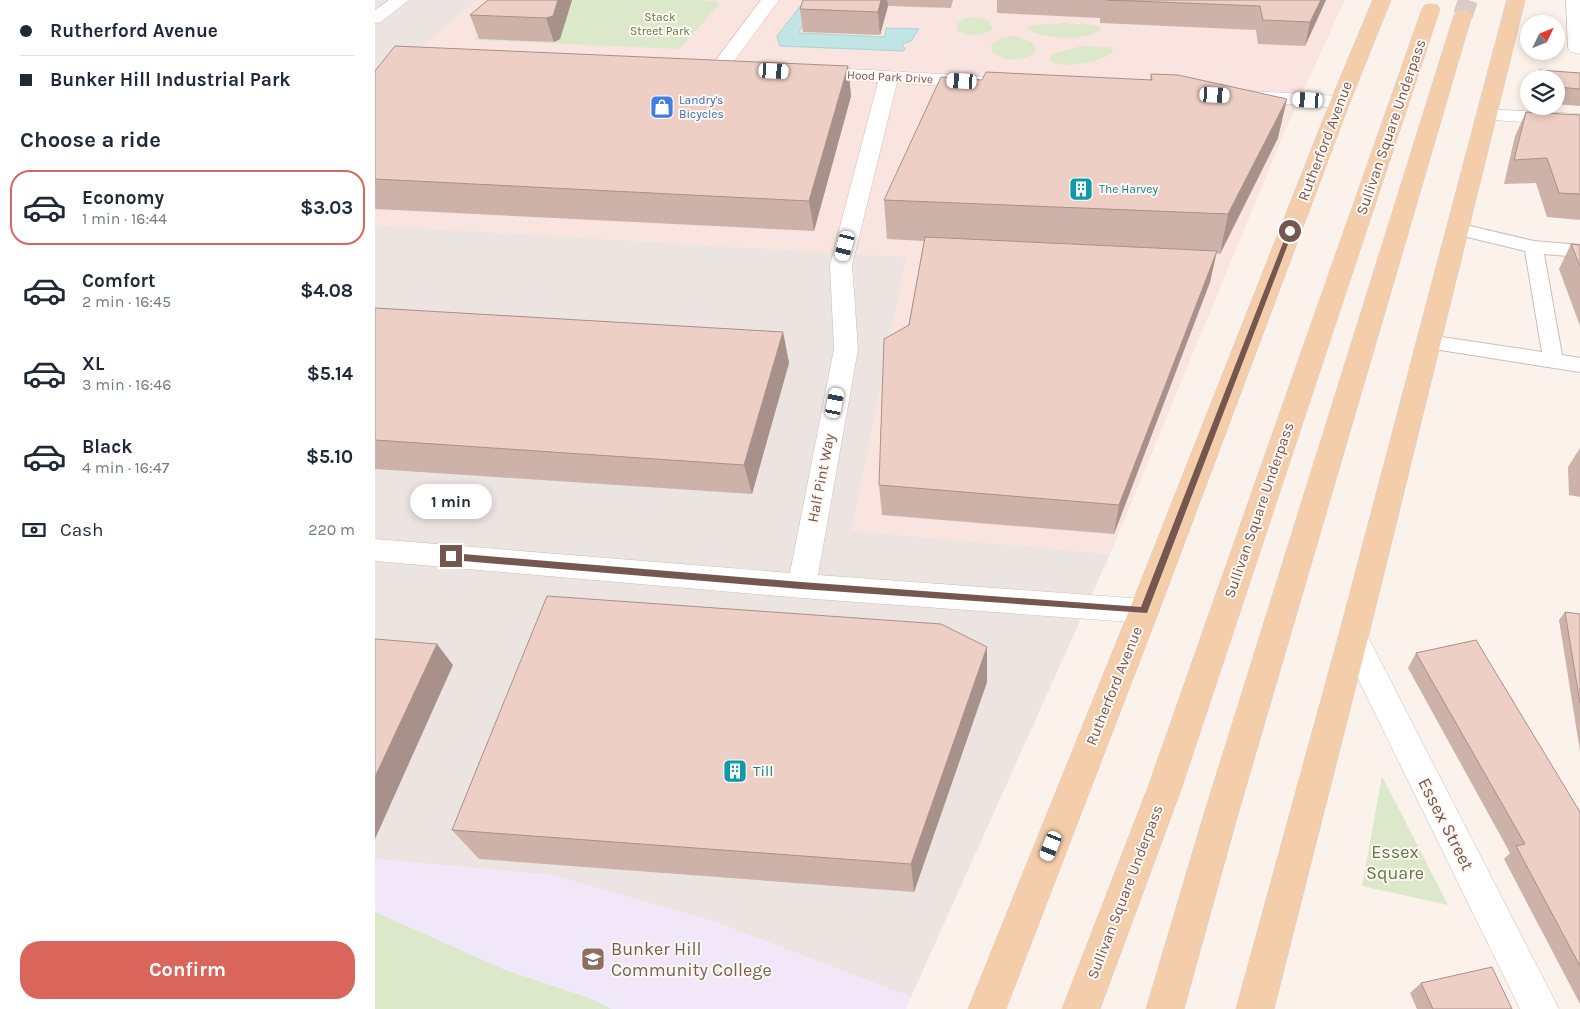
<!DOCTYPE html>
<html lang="en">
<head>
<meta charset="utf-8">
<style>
  body { margin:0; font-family:Karla,sans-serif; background:#f2f2f3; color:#1f2937; height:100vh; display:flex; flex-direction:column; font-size:19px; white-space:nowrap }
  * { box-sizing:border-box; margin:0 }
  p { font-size:16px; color:#747a83 }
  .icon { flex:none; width:28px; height:28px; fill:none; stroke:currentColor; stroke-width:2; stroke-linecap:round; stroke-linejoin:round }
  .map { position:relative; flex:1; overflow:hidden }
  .side { display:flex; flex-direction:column; background:#fff; width:375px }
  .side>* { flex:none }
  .guide { display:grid; align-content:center; height:110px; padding:0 20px; background:#fff }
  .needle { width:32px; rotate:47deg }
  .controls { position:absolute; left:1145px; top:15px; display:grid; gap:10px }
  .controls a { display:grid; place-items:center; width:45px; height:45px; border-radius:50%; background:#fff; box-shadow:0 2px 8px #0003; font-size:25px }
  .end { position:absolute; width:22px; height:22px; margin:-11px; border:6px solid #755750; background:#fff; box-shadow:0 0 0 2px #fff }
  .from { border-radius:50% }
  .bubble { position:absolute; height:35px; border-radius:18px; background:#fff; box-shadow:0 2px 8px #0003; font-size:16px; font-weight:700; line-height:35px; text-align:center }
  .car { position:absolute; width:15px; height:30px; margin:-15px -8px; border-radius:6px; box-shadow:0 0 4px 1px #0007; background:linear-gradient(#fff 24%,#345 0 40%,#fff 0 76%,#345 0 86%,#fff 0) }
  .guide b { display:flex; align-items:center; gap:18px; height:48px; font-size:19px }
  .guide b+b { border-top:1px solid #e0e1e3 }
  .guide i { width:12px; height:12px; background:#1f2937 }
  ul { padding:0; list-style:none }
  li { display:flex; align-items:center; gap:15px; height:75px; margin:0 10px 8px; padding:0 10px; border:2px solid transparent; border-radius:20px }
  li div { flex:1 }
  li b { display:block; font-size:19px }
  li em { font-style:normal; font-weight:700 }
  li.current { border-color:#da655b }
  li>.icon { width:45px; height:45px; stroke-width:1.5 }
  h2 { padding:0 20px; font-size:22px; line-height:60px }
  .pay { display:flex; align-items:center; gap:12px; height:55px; padding:0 20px; font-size:19px }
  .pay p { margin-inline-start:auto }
  .action { display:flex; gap:10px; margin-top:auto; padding:10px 20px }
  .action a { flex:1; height:58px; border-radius:20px; background:#da655b; color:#fff; font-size:20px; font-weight:700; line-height:58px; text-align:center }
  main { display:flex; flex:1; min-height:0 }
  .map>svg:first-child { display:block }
  .commercial { fill:#fae4e0 }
  .industrial { fill:#ebe4e0 }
  .education { fill:#f0e8f8 }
  .green { fill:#dbe8ca }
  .water { fill:#c1e4e4; stroke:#a8d4d5 }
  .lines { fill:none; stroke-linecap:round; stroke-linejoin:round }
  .primary-tunnel { stroke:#daccc4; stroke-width:20; stroke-dasharray:20 10; stroke-linecap:butt }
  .service-casing { stroke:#cfbcb4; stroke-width:2 }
  .minor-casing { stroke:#cfbcb4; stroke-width:1 }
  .primary-casing { stroke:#d8d0ce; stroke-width:1 }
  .service { fill:#fff; fill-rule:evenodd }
  .minor { fill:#fff; fill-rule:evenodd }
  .primary { fill:#f4cdaa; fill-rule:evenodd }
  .wall { fill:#cdb2a9 }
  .shaded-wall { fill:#a7918a }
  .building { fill:#eecfc5; stroke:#a7918a }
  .route { fill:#755750 }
  .labels { text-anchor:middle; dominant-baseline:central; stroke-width:4; stroke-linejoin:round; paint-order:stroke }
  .far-park-label { font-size:12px; fill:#5e7949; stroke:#fef7f2 }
  .far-street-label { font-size:12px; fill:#755750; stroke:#fef7f2 }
  .far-shop-label { font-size:12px; fill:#366cbe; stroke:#fef7f2; text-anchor:start }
  .far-culture-label { font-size:12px; fill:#0d838f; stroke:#fef7f2; text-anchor:start }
  .street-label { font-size:15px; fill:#755750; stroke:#fef7f2 }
  .culture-label { font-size:15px; fill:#0d838f; stroke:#fef7f2; text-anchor:start }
  .near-street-label { font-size:18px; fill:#755750; stroke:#fef7f2 }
  .near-park-label { font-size:18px; fill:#5e7949; stroke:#fef7f2 }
  .near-education-label { font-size:18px; fill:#785e54; stroke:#fef7f2; text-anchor:start }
</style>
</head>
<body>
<main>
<section class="side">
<div class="guide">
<b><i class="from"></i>Rutherford Avenue</b>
<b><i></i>Bunker Hill Industrial Park</b>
</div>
<h2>Choose a ride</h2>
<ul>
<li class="current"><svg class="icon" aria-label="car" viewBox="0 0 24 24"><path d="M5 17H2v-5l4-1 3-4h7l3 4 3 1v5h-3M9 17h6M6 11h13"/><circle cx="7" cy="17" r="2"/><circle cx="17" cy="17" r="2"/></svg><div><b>Economy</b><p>1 min · 16:44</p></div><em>$3.03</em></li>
<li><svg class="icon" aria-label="car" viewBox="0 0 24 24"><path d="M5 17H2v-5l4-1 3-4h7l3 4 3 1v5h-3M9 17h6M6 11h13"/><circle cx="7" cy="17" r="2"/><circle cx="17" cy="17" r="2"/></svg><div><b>Comfort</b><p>2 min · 16:45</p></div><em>$4.08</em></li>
<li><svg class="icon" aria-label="car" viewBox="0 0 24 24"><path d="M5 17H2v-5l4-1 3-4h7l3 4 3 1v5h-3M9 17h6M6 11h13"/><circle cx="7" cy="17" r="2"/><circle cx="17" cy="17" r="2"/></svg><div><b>XL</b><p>3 min · 16:46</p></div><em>$5.14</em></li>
<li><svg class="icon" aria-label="car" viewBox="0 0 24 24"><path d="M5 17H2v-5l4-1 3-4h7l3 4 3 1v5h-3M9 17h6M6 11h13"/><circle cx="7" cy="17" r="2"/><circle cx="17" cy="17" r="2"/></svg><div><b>Black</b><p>4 min · 16:47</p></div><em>$5.10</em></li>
</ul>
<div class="pay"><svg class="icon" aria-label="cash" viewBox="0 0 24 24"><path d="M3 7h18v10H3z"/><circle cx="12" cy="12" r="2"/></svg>Cash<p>220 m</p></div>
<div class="action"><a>Confirm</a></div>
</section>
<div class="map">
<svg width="1205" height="1009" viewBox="0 0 1205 1009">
  <rect width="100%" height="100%" fill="#fbf3eb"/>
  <polygon class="commercial" points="102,0 970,0 912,126 735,554 477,532 530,257 0,225 0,86"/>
  <g class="industrial">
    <polygon points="0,0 102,0 0,86"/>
    <polygon points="0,225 531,257 477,531 735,554 536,997 337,921 176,875 0,859"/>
  </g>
  <polygon class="education" points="0,859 176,875 337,921 536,997 531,1009 0,1009"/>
  <g class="green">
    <polygon points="144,0 321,0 340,1 345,4 304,49 98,40"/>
    <path d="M599,17l15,4 3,6 -1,3c-10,7 -23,7 -34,0v-6l6,-5z"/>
    <path d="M690,23l30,2 7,3c-12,14 -62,12 -75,0l7,-3z"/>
    <path d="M638,36l19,6 4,7 -2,4c-12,9 -29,8 -41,0l-2,-8 8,-6z"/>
    <path d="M707,46l27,1 3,1 1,5c-14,8 -49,18 -64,7l3,-6z"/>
    <polygon points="1007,776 1073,905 987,886"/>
    <polygon points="0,912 130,970 217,999 236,1009 0,1009"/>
  </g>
  <polygon class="water" points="428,3 435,3 424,33 510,37 511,28 544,29 536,41 527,44 530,49 529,51 405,46 402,36"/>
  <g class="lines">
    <polyline class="primary-tunnel" points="1088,15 1093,0"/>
    <g class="service-casing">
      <polygon id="service" points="1082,223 1159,241 1205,245 1205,257 1169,254 1187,355 1205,358 1205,372 1046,347 1043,342 1046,337 1053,335 1167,352 1150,251 1076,233 1073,229 1076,225"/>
    </g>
    <g class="minor-casing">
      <g id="minor">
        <polygon points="14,0 34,0 6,22 0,23 0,10"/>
        <polygon points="386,0 404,0 351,72 337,72 335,68"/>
        <polygon points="1191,0 1205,0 1205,54 1196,52 1193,48"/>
        <polygon points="436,67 603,76 610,78 612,82 610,86 603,88 522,83 477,265 483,349 443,575 769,599 779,602 784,611 779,620 769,623 427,598 0,561 0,539 415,573 459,349 455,265 503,82 429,77 427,73 429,69"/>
        <polygon points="875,91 965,96 972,98 975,102 972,106 965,108 868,101 865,97 868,93"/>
        <polygon points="1111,109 1205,114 1205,126 1104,119 1101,115 1104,111"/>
        <polygon points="978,625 989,629 1184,1009 1145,1009 963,638 967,629"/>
      </g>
    </g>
    <g class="primary-casing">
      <g id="primary">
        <polygon points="998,0 1016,0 975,102 784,611 631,1009 593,1009 754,611 955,102"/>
        <polygon points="1132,0 1150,0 993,638 899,1009 861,1009 963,638"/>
        <polygon points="1056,4 1062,5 1065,9 807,787 725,1009 687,1009 773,787 1047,9 1050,5"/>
        <polygon points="1088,10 1094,11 1097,15 863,814 809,1009 771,1009 829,814 1079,15 1082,11"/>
      </g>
    </g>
    <use href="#service" class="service"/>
    <use href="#minor" class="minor"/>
    <use href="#primary" class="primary"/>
  </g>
  <g class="wall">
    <polygon points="113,0 197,0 185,39 179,42 104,39 95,15"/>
    <polygon points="428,0 578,0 576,8 513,6 505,35 428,32 425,9"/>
    <polygon points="622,0 951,0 930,46 883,44 881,30 725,23 725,18 622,13"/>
    <polygon points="473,66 476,96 439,231 0,209 0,71"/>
    <polygon points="1164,70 1205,73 1205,106 1181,104 1181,79 1160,79"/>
    <polygon points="776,74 903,138 845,254 841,253 835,282 739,534 507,515 504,485 549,241 512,239 509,200 775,80"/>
    <polygon points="1151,112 1205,115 1205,220 1172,217 1161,183 1129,184 1140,136"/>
    <polygon points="1196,244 1205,266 1205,326 1184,269"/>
    <polygon points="0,308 408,332 414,363 377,494 0,469"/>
    <polygon points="1205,448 1205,497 1194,495 1193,467"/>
    <polygon points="1190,612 1205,614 1205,751 1184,620"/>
    <polygon points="612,647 612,682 539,892 104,859 77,830"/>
    <polygon points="1041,653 1205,812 1205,1004 1129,859 1135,853 1033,668"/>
    <polygon points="1046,983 1137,1009 1042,1009 1035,993"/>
  </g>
  <g class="shaded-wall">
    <polygon points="183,0 197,0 185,39 179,42 171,18"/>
    <polygon points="506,0 512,0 513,6 505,35 503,12"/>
    <polygon points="946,0 951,0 930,46 935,22"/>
    <polygon points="473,66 476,96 439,231 434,201"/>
    <polygon points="912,99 903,138 845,254 853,214"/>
    <polygon points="842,251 835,282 739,534 744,505"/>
    <polygon points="408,332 414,363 377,494 369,465"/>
    <polygon points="62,644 78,665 0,839 0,777"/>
    <polygon points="612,647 612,682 539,892 536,864"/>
  </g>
  <g class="building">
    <polygon points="113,0 183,0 178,16 171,18 95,15"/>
    <polygon points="428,0 506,0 503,12 425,9"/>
    <polygon points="732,0 946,0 935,22 888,20 885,6"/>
    <polygon points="20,46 473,66 434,201 0,179 0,71"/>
    <polygon points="1164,70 1205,73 1205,89 1181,87 1181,79 1167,79"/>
    <polygon points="611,72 777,80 776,74 803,75 912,99 853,214 509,200 566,77 607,80"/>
    <polygon points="1151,112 1205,115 1205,194 1184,193 1172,158 1139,160"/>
    <polygon points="550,237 842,251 744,505 504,485 509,339 534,325"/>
    <polygon points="1196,244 1205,245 1205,266"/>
    <polygon points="0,308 408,332 369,465 0,440"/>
    <polygon points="172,596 566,624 612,647 536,864 77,830"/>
    <polygon points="1190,612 1205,614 1205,703"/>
    <polygon points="0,639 62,644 0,777"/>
    <polygon points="1101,640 1205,812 1205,966 1141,846 1150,844 1041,653"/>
    <polygon points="1117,967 1137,1009 1058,1009 1046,983"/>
  </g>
  <polygon class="route" points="913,230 918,231 772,613 426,589 76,560 72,556 76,553 426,582 766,607"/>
  <defs>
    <g id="shop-square" transform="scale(1.25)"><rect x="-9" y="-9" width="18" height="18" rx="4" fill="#3f7fe0" stroke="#fef7f2"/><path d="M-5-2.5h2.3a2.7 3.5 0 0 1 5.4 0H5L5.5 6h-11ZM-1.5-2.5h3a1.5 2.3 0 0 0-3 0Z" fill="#fff"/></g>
    <g id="building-square" transform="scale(1.25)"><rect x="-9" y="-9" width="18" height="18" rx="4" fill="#0f9aa8" stroke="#fef7f2"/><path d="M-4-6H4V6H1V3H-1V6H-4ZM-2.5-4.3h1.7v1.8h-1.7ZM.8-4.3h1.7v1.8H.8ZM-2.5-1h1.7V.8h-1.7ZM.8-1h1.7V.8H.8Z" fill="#fff"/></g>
    <g id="university-square" transform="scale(1.25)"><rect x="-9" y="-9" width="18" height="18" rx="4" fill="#8d6e63" stroke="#fef7f2"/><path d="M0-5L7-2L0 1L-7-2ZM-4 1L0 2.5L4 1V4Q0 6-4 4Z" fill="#fff"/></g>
  </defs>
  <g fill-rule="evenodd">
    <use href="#shop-square" x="287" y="107"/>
    <use href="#building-square" x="706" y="189"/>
    <use href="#building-square" x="360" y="771"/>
    <use href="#university-square" x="218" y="959"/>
  </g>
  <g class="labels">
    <g class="far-park-label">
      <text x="285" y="17">Stack<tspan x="285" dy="14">Street Park</tspan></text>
    </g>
    <g class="far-street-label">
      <text transform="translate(515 77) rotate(3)">Hood Park Drive</text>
    </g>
    <g class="far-shop-label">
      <text x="304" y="100">Landry's<tspan x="304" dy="14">Bicycles</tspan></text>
    </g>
    <g class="far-culture-label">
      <text x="724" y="189">The Harvey</text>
    </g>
    <g class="street-label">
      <text transform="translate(1016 127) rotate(-71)">Sullivan Square Underpass</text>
      <text transform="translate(950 141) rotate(-69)">Rutherford Avenue</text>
      <text transform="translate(446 478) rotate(-79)">Half Pint Way</text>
      <text transform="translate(884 510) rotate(-71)">Sullivan Square Underpass</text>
      <text transform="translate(739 686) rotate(-68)">Rutherford Avenue</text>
      <text transform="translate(750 892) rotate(-69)">Sullivan Square Underpass</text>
    </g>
    <g class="culture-label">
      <text x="378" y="771">Till</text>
    </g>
    <g class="near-street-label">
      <text transform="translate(1071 824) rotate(63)">Essex Street</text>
    </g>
    <g class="near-park-label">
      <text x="1020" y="852">Essex<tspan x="1020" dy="21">Square</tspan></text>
    </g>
    <g class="near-education-label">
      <text x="236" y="949">Bunker Hill<tspan x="236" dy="21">Community College</tspan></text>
    </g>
  </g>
</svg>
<div class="controls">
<a><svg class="needle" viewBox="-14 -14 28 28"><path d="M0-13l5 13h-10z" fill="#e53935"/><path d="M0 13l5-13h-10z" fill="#747a83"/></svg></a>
<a><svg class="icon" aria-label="layers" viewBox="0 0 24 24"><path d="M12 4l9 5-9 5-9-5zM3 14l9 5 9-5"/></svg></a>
</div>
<i class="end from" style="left:915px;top:231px"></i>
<i class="end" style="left:76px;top:556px"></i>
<div class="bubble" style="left:35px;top:484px;width:82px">1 min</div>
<i class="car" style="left:399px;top:71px;rotate:93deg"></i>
<i class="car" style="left:587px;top:81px;rotate:273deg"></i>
<i class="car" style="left:840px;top:95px;rotate:93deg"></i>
<i class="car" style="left:933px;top:100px;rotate:273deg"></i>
<i class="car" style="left:470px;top:246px;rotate:194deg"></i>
<i class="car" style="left:460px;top:403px;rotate:11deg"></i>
<i class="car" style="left:676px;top:846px;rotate:202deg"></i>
</div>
</main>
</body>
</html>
